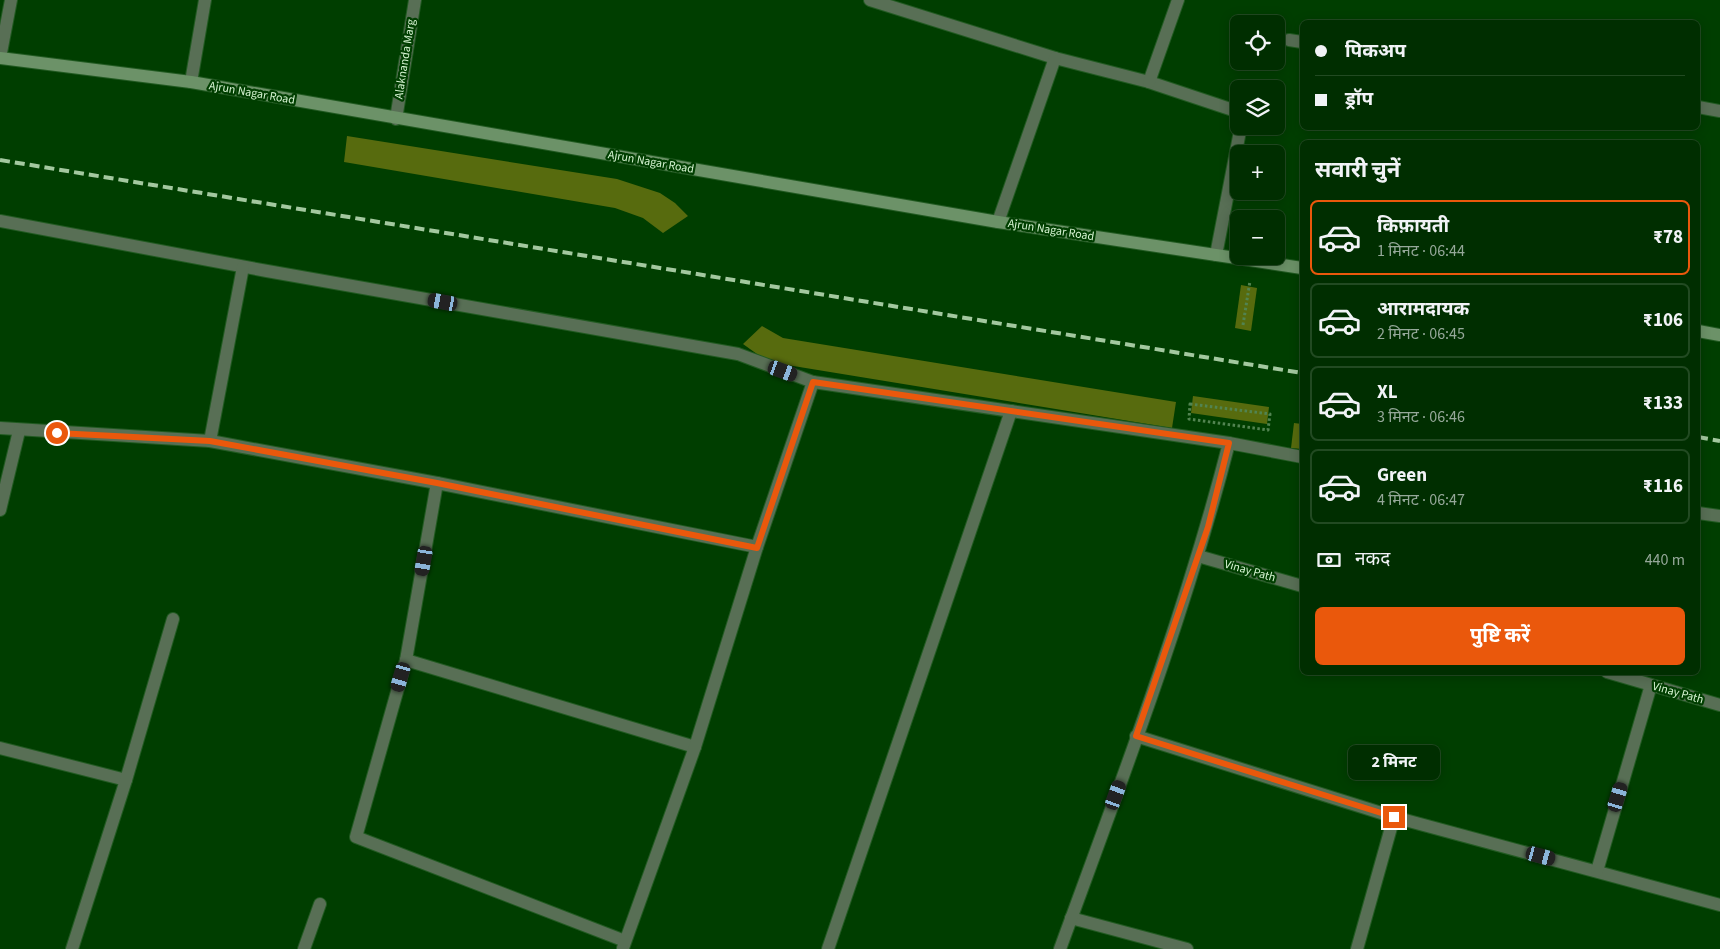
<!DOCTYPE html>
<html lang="hi">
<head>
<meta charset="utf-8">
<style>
  body { margin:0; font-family:"Source Sans 3","Noto Sans Devanagari",sans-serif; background:#0e3a0f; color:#f1f3f6; height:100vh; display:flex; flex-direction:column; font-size:19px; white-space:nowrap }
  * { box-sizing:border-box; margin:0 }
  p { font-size:16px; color:#95a899 }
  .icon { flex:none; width:28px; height:28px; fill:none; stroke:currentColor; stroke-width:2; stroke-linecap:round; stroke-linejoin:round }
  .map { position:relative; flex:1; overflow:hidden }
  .panel { position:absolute; left:1300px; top:140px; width:400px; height:535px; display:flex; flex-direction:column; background:#002e00; border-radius:8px; box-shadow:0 2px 12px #0003,0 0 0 1px #224a22 }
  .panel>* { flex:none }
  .top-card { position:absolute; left:1300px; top:20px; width:400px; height:110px; border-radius:8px; box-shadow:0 2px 12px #0003,0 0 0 1px #224a22; display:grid; align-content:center; height:110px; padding:0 15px; background:#002e00 }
  .buttons { position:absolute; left:1230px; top:15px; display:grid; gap:10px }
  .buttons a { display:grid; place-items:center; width:55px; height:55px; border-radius:8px; background:#002e00; box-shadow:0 2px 12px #0003,0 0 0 1px #224a22; font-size:25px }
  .end { position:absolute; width:22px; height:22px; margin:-11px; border:6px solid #ea580c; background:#fff; box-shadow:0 0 0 2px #fff }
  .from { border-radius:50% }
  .bubble { position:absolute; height:35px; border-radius:8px; background:#002e00; box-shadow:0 2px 12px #0003,0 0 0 1px #224a22; font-size:16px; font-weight:700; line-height:35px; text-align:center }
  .car { position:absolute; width:15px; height:30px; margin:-15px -8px; border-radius:6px; box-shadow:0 0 4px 1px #0007; background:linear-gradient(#222 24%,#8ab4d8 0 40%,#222 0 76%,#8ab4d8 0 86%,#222 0) }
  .top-card b { display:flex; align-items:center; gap:18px; height:48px; font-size:19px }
  .top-card b+b { border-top:1px solid #224a22 }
  .top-card i { width:12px; height:12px; background:#f1f3f6 }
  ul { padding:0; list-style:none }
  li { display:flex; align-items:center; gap:15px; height:75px; margin:0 10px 8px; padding:0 5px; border:2px solid #224a22; border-radius:8px }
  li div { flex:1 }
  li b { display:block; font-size:19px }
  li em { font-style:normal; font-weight:700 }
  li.on { border-color:#ea580c }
  li>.icon { width:45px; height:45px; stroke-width:1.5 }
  h2 { padding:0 15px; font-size:22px; line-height:60px }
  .pay { display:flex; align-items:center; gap:12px; height:55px; padding:0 15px; font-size:19px }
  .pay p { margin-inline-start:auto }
  .cta { display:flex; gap:10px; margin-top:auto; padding:10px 15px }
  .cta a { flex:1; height:58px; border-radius:8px; background:#ea580c; color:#fff; font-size:20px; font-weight:700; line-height:58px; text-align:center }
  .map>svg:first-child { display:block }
  .building { fill:#576b0e }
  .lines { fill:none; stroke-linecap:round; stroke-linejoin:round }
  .street-casing { stroke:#225b22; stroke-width:14 }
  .secondary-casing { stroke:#225b22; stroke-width:14 }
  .path { stroke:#528451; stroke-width:3; stroke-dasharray:2.5 2.5; stroke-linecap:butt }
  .street { stroke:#586f55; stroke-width:12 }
  .secondary { stroke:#6c9268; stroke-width:12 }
  .rail { stroke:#a3c89f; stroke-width:4; stroke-dasharray:10 5; stroke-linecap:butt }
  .route { stroke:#ea580c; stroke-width:6 }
  .labels { text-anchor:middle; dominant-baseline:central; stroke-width:4.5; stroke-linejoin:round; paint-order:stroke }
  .street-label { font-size:12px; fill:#d6f4d2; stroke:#003e00 }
</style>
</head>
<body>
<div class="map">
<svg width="1720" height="949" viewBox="0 0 1720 949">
  <rect width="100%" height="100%" fill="#003e00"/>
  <g class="building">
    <polygon points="347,136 617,179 660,193 675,203 688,216 663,233 643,218 615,208 344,162"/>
    <polygon points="1241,285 1257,288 1251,331 1235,328"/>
    <polygon points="762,326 783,338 1176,402 1172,428 775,363 764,359 743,344"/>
    <polygon points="1193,396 1269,407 1267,424 1191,413"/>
    <polygon points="1294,423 1302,424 1302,449 1291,448"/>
  </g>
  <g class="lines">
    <g class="street-casing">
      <g id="street">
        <polyline points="870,0 1055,58 1149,82 1239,112"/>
        <polyline points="1289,40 1302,42"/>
        <polyline points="0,58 11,0"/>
        <polyline points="191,82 205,0"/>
        <polyline points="1149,82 1178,0"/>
        <polyline points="1698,107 1720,111"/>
        <polyline points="396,119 415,0"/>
        <polyline points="0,221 267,271 738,354 813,382 1229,443 1302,457"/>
        <polyline points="998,222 1055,58"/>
        <polyline points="1216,255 1241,126"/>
        <polyline points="0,428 210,441 437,483 757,547"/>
        <polyline points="210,441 243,267"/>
        <polyline points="437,483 406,660 356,837 625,941"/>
        <polyline points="0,510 19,431"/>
        <polyline points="1698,513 1720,516"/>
        <polyline points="1198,556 1302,586"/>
        <polyline points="406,660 695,747"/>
        <polyline points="1607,672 1720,705"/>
        <polyline points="1136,736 1394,817 1720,905"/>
        <polyline points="0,748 126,780"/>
        <polyline points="1597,871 1651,685"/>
        <polyline points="1071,918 1187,949"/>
        <polyline points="623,948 695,747 757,547 813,382"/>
        <polyline points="72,949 126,780 173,619"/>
        <polyline points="304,949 320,904"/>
        <polyline points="828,949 1011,411"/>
        <path d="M1060,949c61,-167 125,-334 169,-506"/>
        <polyline points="1357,949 1394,817"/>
      </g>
    </g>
    <g class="secondary-casing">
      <g id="secondary">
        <polyline points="0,58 191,82 998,222 1302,268"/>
        <polyline points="1698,331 1720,335"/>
      </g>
    </g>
    <g class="path">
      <polyline points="1243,325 1250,281"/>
      <polygon points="1190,404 1270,414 1268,430 1189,419"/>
    </g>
    <use href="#street" class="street"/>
    <use href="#secondary" class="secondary"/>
    <g class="rail">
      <polyline points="0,160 1302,373"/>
      <polyline points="1698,437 1720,441"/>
    </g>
  </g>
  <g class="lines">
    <polyline class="route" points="57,433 210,441 437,483 757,548 813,382 1229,443 1208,527 1136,736 1394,817"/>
  </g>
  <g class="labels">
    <g class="street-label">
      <text transform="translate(405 59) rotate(-81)">Alaknanda Marg</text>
      <text transform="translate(252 93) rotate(10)">Ajrun Nagar Road</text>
      <text transform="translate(651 162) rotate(10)">Ajrun Nagar Road</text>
      <text transform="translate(1051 230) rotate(9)">Ajrun Nagar Road</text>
      <text transform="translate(1250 571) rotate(16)">Vinay Path</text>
      <text transform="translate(1678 693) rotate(16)">Vinay Path</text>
    </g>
  </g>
</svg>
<div class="buttons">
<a><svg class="icon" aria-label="locate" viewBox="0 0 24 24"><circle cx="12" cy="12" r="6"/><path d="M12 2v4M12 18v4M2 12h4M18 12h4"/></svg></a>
<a><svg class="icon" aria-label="layers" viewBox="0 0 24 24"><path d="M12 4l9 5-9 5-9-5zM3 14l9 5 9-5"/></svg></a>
<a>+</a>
<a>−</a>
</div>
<i class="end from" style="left:57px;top:433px"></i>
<i class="end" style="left:1394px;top:817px"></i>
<div class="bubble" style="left:1348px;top:745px;width:92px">2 मिनट</div>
<i class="car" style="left:443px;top:302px;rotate:280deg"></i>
<i class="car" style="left:783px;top:371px;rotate:110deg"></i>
<i class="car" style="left:424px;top:561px;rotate:190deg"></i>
<i class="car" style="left:401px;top:677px;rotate:196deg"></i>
<i class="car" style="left:1116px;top:795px;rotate:20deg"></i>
<i class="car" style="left:1618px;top:797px;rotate:17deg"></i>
<i class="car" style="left:1541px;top:856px;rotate:105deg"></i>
<div class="top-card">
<b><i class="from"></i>पिकअप</b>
<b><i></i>ड्रॉप</b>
</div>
<section class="panel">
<h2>सवारी चुनें</h2>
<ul>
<li class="on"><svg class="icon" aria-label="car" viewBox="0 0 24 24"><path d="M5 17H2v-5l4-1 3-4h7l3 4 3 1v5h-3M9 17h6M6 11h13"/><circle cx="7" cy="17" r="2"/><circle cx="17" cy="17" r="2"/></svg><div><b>किफ़ायती</b><p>1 मिनट · 06:44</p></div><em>₹78</em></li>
<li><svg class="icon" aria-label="car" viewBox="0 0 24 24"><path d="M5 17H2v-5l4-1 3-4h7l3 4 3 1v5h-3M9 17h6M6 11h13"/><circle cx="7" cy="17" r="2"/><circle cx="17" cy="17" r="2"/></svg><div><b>आरामदायक</b><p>2 मिनट · 06:45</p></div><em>₹106</em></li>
<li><svg class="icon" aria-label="car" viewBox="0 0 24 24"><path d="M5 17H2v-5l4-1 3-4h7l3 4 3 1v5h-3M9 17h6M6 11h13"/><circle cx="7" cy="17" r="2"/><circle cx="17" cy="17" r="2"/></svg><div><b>XL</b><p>3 मिनट · 06:46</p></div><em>₹133</em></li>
<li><svg class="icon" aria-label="car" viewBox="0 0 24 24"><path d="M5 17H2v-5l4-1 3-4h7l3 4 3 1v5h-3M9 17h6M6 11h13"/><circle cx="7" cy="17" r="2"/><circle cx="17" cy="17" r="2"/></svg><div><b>Green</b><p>4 मिनट · 06:47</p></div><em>₹116</em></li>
</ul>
<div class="pay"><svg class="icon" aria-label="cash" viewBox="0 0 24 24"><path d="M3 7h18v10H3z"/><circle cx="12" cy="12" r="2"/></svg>नकद<p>440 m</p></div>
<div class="cta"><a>पुष्टि करें</a></div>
</section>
</div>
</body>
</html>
